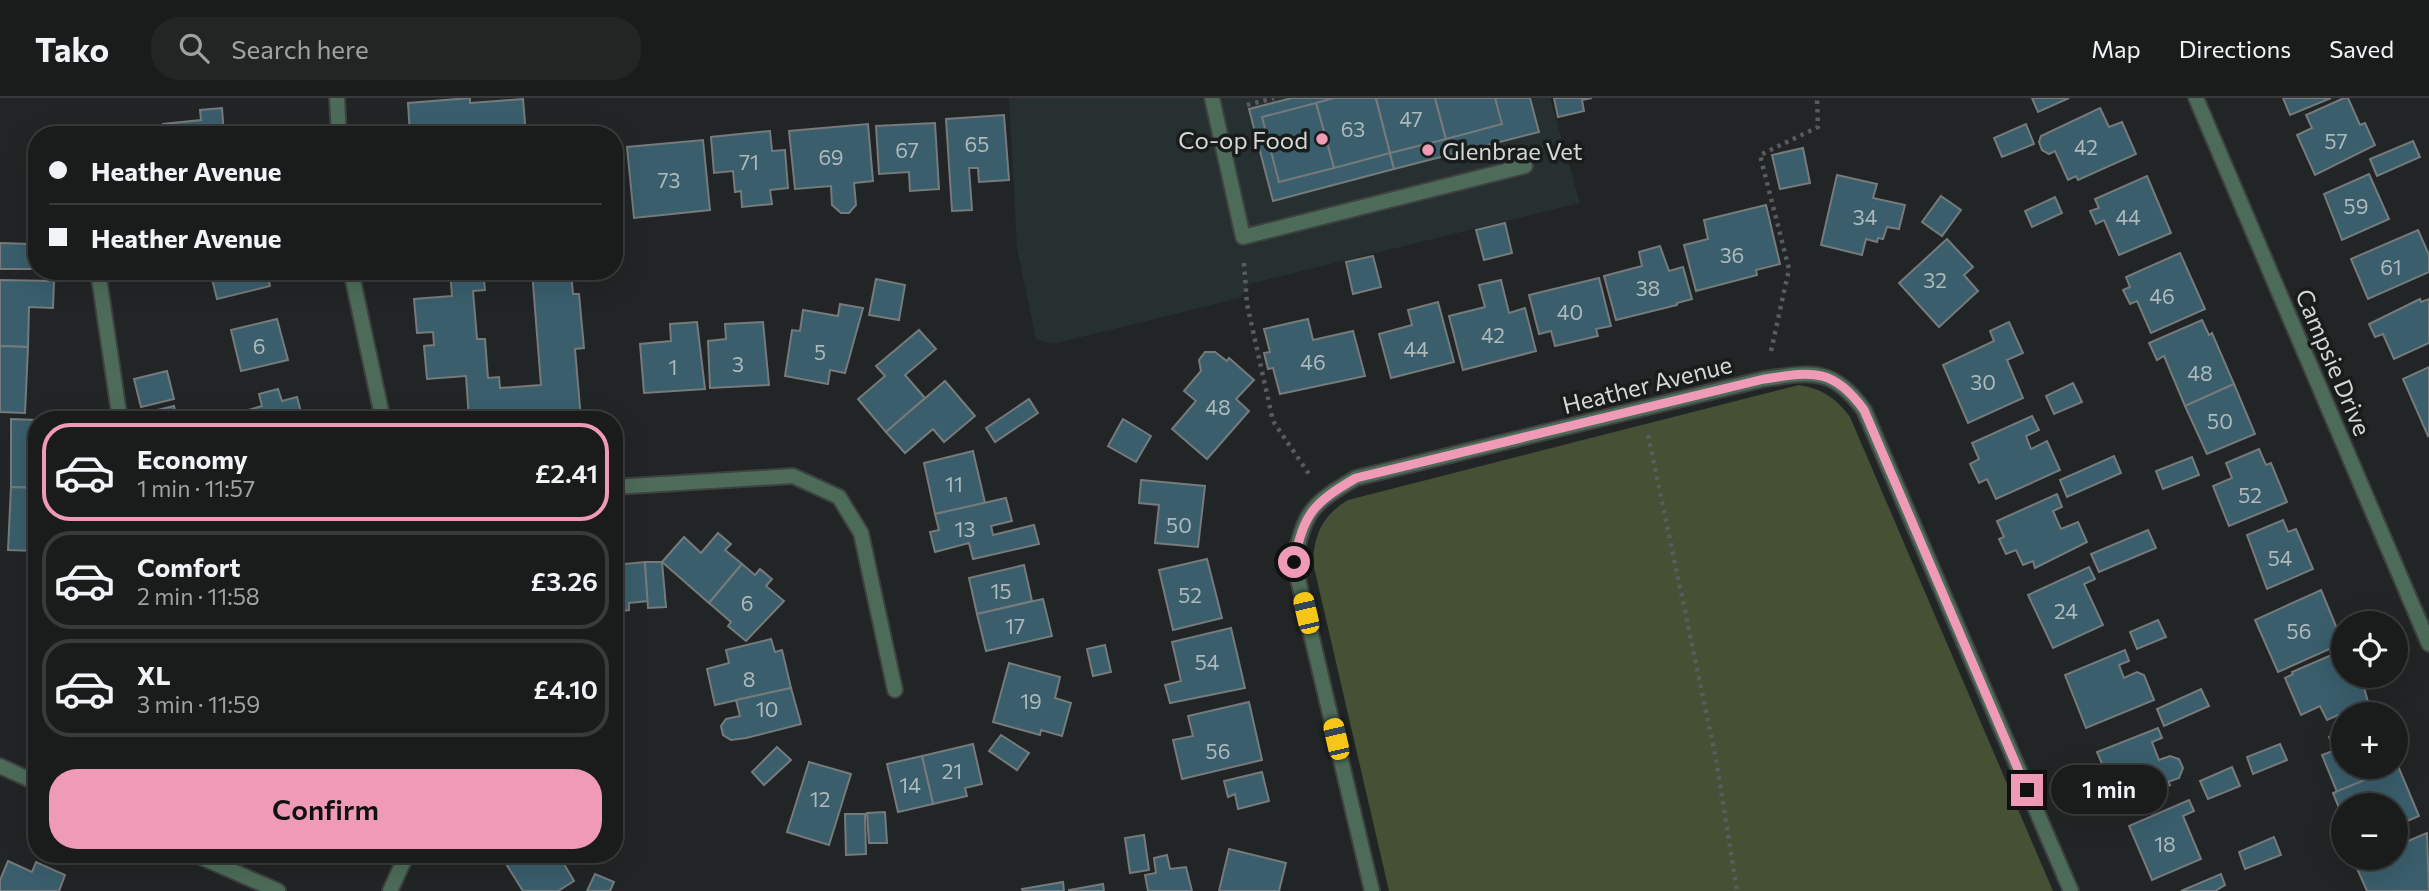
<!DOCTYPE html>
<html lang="en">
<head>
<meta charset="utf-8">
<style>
  body { margin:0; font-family:Commissioner,sans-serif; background:#232525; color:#f1f3f6; height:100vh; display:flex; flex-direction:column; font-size:26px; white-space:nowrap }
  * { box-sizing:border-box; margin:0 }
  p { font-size:23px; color:#9fa1a3 }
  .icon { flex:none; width:38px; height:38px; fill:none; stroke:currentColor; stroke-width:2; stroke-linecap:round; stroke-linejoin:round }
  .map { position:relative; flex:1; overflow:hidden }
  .details { position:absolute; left:28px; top:313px; width:595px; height:452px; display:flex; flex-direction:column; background:#1a1c1c; border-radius:28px; box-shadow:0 7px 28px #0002,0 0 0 2px #383a3b }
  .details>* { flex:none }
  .guide { position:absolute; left:28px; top:28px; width:595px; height:154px; border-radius:28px; box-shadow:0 7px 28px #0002,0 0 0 2px #383a3b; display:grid; align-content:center; height:154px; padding:0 21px; background:#1a1c1c }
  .fabs { position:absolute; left:2331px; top:513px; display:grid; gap:14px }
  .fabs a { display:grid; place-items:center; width:77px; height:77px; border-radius:50%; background:#1a1c1c; box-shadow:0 7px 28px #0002,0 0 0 2px #383a3b; font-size:35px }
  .end { position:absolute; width:32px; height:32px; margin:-16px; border:9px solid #ef9ab7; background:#111; box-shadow:0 0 0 4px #111 }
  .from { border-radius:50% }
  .bubble { position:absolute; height:49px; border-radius:24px; background:#1a1c1c; box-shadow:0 7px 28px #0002,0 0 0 2px #383a3b; font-size:23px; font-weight:600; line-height:49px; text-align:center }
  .car { position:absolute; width:21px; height:42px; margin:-21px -10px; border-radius:9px; box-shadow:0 0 5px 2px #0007; background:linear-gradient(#f5c518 24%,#345 0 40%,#f5c518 0 76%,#345 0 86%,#f5c518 0) }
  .guide b { display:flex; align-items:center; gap:24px; height:66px; font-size:26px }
  .guide b+b { border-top:2px solid #383a3b }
  .guide i { width:18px; height:18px; background:#f1f3f6 }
  ul { padding:12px 0 0; list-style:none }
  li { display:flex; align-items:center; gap:21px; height:98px; margin:0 14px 10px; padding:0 7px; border:4px solid #383a3b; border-radius:28px }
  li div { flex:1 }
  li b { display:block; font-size:26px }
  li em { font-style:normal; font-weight:600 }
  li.active { border-color:#ef9ab7 }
  li>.icon { width:63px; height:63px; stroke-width:1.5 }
  .primary-button { display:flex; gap:14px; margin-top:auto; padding:14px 21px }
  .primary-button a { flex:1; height:80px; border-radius:28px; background:#ef9ab7; color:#111; font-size:28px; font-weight:600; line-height:80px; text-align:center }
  header { display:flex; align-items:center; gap:42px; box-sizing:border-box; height:98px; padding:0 35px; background:#1a1c1c; border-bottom:2px solid #383a3b }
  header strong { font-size:33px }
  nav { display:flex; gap:38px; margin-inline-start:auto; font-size:24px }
  .search { width:490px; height:63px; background:#232525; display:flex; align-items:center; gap:18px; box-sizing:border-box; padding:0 24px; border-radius:28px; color:#9fa1a3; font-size:26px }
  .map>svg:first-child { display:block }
  .built { fill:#263030 }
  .green { fill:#465034 }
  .building { fill:#3a5e6c; stroke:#767a7b; stroke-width:2 }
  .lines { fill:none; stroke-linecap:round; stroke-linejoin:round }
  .service-casing { stroke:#3f4141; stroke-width:18 }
  .minor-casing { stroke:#3f4141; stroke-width:18 }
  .path { stroke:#595c5c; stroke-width:4.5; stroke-dasharray:3.5 5; stroke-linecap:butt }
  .service { stroke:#4c6c59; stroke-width:14 }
  .minor { stroke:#4c6c59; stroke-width:14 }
  .route { stroke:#ef9ab7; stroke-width:9 }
  .poi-dot { fill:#ef9ab7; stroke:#181c1b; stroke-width:2.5 }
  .labels { text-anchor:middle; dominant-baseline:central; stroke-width:7; stroke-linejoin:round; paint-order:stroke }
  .number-label { font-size:21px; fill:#aeb9bc }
  .poi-label { font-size:24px; fill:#d5d7d7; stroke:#181c1b; text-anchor:end }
  .street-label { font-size:24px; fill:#d5d7d7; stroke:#181c1b }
</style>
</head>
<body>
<header>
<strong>Tako</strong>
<div class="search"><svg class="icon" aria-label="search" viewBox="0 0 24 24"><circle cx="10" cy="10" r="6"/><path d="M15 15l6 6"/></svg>Search here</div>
<nav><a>Map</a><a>Directions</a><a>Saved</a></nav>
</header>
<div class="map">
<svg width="2429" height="793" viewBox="0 0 2429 793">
  <rect width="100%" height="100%" fill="#222525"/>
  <polygon class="built" points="1009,0 1550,0 1580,105 1249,186 1240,200 1053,246 1036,241 1017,150"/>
  <path class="green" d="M1799,287c23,4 37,13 51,32l203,474h-664l-76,-328c1,-29 10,-48 35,-63z"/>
  <g class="building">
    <polygon points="470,0 470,5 523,1 526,37 410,37 408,5"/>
    <polygon points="1292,0 1376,0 1394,71 1273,103 1249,11"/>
    <polygon points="1334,0 1376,0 1390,55 1334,70 1316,5"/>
    <polygon points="1376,0 1530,0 1539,34 1394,71"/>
    <polygon points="1376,0 1435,0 1446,41 1390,55"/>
    <polygon points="1435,0 1495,0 1502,26 1446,41"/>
    <polygon points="1554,0 1592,0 1582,2 1584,13 1558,19"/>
    <polygon points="2032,0 2069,0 2038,14"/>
    <polygon points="2283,0 2331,0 2290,17"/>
    <polygon points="2344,0 2348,0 2360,27 2365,25 2375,47 2315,77 2297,37 2312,30 2306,17"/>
    <polygon points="1316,5 1334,70 1279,84 1262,19"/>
    <polygon points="222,10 224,37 165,37 163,26 201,22 200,12"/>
    <polygon points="2100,10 2109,29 2122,24 2136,56 2078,82 2076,78 2068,82 2055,53 2049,56 2042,52 2039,44 2041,38"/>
    <polygon points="1004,17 1009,82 979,84 978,70 969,70 972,112 952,113 946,21"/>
    <polygon points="935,25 939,91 910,93 909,74 879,76 876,28"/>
    <polygon points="868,26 873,83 854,85 856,107 849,115 841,115 832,107 831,88 795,91 789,33"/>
    <polygon points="2026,26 2034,46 2002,59 1994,40"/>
    <polygon points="277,30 278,37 235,37 234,35"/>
    <polygon points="770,33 772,53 785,52 788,90 770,92 772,106 742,109 741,93 735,94 733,73 714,75 711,39"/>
    <polygon points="703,42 710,112 634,120 627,49"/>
    <polygon points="2413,43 2420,59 2377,78 2370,61"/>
    <polygon points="1803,50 1810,85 1780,91 1772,57"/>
    <polygon points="2369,76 2389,121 2342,142 2324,96"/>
    <polygon points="1837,77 1877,86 1873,100 1905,107 1899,131 1887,129 1883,141 1878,140 1877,144 1866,141 1862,157 1821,147"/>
    <polygon points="2147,78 2171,135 2119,157 2104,122 2096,126 2090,113 2099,110 2095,101"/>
    <polygon points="1941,98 1961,112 1942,138 1922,124"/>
    <polygon points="2055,99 2062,115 2032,129 2025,113"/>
    <polygon points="1766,107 1780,166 1756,172 1757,177 1696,193 1684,147 1708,141 1704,122"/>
    <polygon points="1505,125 1512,155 1484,162 1476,132"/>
    <polygon points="2418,132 2429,157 2429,174 2368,201 2351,161"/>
    <polygon points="1947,141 1973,169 1964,177 1978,193 1939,229 1899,185"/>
    <polygon points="0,145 32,146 31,171 0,171"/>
    <polygon points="1660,148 1669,173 1683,169 1692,201 1677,205 1677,207 1616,222 1604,178 1642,168 1639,154"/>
    <polygon points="2180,155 2205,211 2151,235 2137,203 2130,206 2123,192 2130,189 2126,179"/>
    <polygon points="1373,158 1381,189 1353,196 1346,164"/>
    <polygon points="210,173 267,173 270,188 217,201"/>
    <polygon points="450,173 483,173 485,192 473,193 477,241 485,241 488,280 499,279 500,290 541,287 532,173 571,173 573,196 579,196 584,250 575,251 581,321 469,322 466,278 427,281 424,248 434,247 433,234 417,235 414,201 452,198"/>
    <polygon points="1599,180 1611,228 1596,231 1598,238 1555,248 1551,233 1539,236 1529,197"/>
    <polygon points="876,181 905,187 899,222 869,217"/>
    <polygon points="0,182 54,183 53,210 29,209 28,249 0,248"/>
    <polygon points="1501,182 1509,215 1525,210 1536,253 1463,272 1449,218 1485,209 1479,187"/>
    <polygon points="2420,201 2421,204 2429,201 2429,245 2394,261 2383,236 2375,239 2369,226"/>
    <polygon points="1438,204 1454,264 1391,280 1379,236 1412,227 1408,212"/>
    <polygon points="840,206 863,210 845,275 830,272 828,286 785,278 792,232 800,233 803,212 838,218"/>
    <polygon points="277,221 288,262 241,273 231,232"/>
    <polygon points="1308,221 1313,242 1353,233 1365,278 1280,296 1273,270 1268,271 1264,255 1270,254 1264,231"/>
    <polygon points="2202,222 2209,237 2212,235 2234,286 2185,308 2164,258 2157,262 2149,245"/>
    <polygon points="697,224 705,291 644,295 640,246 671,243 670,226"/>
    <polygon points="763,224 769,287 710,290 708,243 726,241 725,226"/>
    <polygon points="2009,224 2023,255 2007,262 2023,300 1968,325 1943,267 1994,243 1990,233"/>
    <polygon points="919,232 936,251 905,277 925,300 886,334 858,301 885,278 876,268"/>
    <polygon points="0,248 28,249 25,315 0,314"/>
    <polygon points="1205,254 1215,254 1227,263 1229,260 1254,282 1236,301 1249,313 1207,361 1172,331 1196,303 1184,293 1201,273 1199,262"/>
    <polygon points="2429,269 2429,337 2428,338 2403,281"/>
    <polygon points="167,273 174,301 141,309 134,281"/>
    <polygon points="945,283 975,318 944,344 933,331 905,355 886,334"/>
    <polygon points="2073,285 2082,304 2054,316 2046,298"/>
    <polygon points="2234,286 2255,336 2207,356 2185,308"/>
    <polygon points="278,291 282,303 297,299 303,322 247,322 245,313 262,308 259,296"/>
    <polygon points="1029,301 1038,315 995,344 986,330"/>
    <polygon points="174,308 177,322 142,322 141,316"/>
    <polygon points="2032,318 2039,332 2026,338 2031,351 2047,343 2060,372 1996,401 1987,381 1979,385 1970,366 1979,361 1972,345"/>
    <polygon points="11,321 37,322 37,390 11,389"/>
    <polygon points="1123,321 1151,338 1136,364 1108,348"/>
    <polygon points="2259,351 2266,367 2271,365 2287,404 2229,428 2213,388 2232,380 2226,365"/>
    <polygon points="973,353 985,405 935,416 924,365"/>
    <polygon points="2114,358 2121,375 2067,399 2060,382"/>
    <polygon points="2192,359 2199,377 2163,391 2156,373"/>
    <polygon points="1141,382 1205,388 1198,449 1155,445 1159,407 1139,405"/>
    <polygon points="11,389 37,390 37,453 8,452"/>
    <polygon points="2057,396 2062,409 2053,413 2061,431 2078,424 2087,444 2035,470 2033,463 2023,467 2016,452 2006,456 1999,441 2004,439 1997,423"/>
    <polygon points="1006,400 1012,423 991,428 993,437 1034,427 1039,446 973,461 969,445 935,454 930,434 939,432 935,416"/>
    <polygon points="2283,422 2288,434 2296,431 2313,471 2267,491 2247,437"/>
    <polygon points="2148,432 2156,450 2099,474 2091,456"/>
    <polygon points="718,435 731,446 725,452 742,466 709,505 662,464 684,439 701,455"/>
    <polygon points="1207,461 1222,520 1173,532 1159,472"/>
    <polygon points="645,464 648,503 629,505 629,512 614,514 614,467"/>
    <polygon points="645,464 662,464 666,509 648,510"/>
    <polygon points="742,466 755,477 760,471 772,481 766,488 784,503 746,543 728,528 731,524 709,505"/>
    <polygon points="1024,467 1032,503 977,516 969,480"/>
    <polygon points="2089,469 2095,481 2084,486 2103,527 2053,550 2028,497"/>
    <polygon points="2321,492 2343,545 2278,574 2255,522"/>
    <polygon points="1043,501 1052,538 986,553 977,516"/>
    <polygon points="2158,522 2166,539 2137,551 2130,534"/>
    <polygon points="1231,530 1245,590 1170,605 1165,587 1181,583 1172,544"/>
    <polygon points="771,541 775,554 782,552 791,590 715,607 707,571 729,565 726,552"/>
    <polygon points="1105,547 1111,574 1093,578 1087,551"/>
    <polygon points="2125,552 2129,563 2119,567 2124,580 2137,574 2144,577 2154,602 2086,630 2065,577"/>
    <polygon points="2343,552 2343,578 2361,578 2368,604 2327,622 2320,608 2301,617 2285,580 2293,576 2292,574"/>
    <polygon points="1009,565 1060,579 1055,600 1071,605 1062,638 1041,632 1040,637 993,624"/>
    <polygon points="791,590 801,626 746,640 731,642 723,637 721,628 726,621 740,618 736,602"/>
    <polygon points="2201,591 2209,608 2164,628 2157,611"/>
    <polygon points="1249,604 1262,662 1182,681 1173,642 1193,638 1188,618"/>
    <polygon points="2158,630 2162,640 2152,644 2159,662 2170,658 2179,661 2183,670 2179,680 2168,684 2170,687 2120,708 2097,654"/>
    <polygon points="2343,633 2343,668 2396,668 2396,662 2398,668 2337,694 2322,657 2335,652 2329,639"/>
    <polygon points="1001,637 1029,655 1017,672 989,653"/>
    <polygon points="973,646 982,686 965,690 967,698 933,706 922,658"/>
    <polygon points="2280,646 2287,662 2253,676 2247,659"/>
    <polygon points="777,649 791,662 764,687 752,674"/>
    <polygon points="922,658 933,706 898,714 887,666"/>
    <polygon points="809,664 851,676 829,747 787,734"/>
    <polygon points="2398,668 2419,718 2396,728 2396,707 2343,707 2343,720 2333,695"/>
    <polygon points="2232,669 2240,688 2208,701 2200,683"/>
    <polygon points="1262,674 1269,703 1238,711 1235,696 1228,699 1224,683"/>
    <polygon points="2189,702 2194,713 2183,718 2201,761 2152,782 2129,728"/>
    <polygon points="885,714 887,745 869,745 867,715"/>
    <polygon points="845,716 865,716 866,756 846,757"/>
    <polygon points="2427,735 2429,793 2367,793 2355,766 2370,760 2396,760 2396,748"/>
    <polygon points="1144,737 1149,772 1130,775 1125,740"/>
    <polygon points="2274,739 2281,757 2245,771 2239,754"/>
    <polygon points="1229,751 1286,765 1279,793 1219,793"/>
    <polygon points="504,756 558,756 574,783 558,793 523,793 501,758"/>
    <polygon points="1167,757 1170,771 1186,769 1192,793 1148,793 1145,777 1156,775 1154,760"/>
    <polygon points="8,763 32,774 36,764 65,777 59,793 0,793 0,782"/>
    <polygon points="595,776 614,784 610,793 587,793"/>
    <polygon points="2221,776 2225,787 2215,793 2181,793"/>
    <polygon points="1063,784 1064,793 1023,793 1022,791"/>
    <polygon points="1103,786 1104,793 1069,793 1069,792"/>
  </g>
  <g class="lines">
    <g class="service-casing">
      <polyline id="service" points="1212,0 1243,139 1525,68"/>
    </g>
    <g class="minor-casing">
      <g id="minor">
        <polyline points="337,0 339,37"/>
        <polyline points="2196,0 2429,546"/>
        <polyline points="98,173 120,322"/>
        <polyline points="351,173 383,322"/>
        <polyline points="614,389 793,378 839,399 861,435 895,592"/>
        <polyline points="0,668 37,685"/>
        <polyline points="194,756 278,793"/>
        <polyline points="390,793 407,756"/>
        <path d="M1372,793l-78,-329c11,-51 17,-58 62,-84l408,-99c48,-7 69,-12 100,31l207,481"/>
      </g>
    </g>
    <g class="path">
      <polyline points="1247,7 1274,0"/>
      <polyline points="1244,165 1247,206 1273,323 1311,379"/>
      <polyline points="1771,253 1789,171 1760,57 1818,29 1817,0"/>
      <polyline points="1648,337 1716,661 1737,793"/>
    </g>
    <use href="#service" class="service"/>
    <use href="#minor" class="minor"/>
  </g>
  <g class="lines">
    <path class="route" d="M1294,464c10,-49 19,-59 62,-84l408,-99c48,-7 69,-12 100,31l163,380"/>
  </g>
  <g class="poi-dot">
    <circle cx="1322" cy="41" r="7"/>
    <circle cx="1428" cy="52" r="7"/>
  </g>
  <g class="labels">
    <g class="number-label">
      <text x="1411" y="20">47</text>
      <text x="1353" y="30">63</text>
      <text x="2336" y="42">57</text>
      <text x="977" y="45">65</text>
      <text x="2086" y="48">42</text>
      <text x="907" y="51">67</text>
      <text x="831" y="58">69</text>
      <text x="749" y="63">71</text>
      <text x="669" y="81">73</text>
      <text x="2356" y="107">59</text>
      <text x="1865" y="118">34</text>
      <text x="2128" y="118">44</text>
      <text x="1732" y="156">36</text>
      <text x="2391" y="168">61</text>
      <text x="1935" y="181">32</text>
      <text x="1648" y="189">38</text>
      <text x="2162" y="197">46</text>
      <text x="1570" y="213">40</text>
      <text x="1493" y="236">42</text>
      <text x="259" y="247">6</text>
      <text x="1416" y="250">44</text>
      <text x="820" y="253">5</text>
      <text x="1313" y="263">46</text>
      <text x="738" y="265">3</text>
      <text x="673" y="268">1</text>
      <text x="2200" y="274">48</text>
      <text x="1983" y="283">30</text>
      <text x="1218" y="308">48</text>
      <text x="2220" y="322">50</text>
      <text x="954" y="385">11</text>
      <text x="2250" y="396">52</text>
      <text x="1179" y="426">50</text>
      <text x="965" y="430">13</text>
      <text x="2280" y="459">54</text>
      <text x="1001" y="492">15</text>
      <text x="1190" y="496">52</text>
      <text x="747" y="504">6</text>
      <text x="2066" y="512">24</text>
      <text x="1015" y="527">17</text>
      <text x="2299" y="532">56</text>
      <text x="1207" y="563">54</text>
      <text x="749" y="580">8</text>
      <text x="1031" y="602">19</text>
      <text x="767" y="610">10</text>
      <text x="1218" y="652">56</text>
      <text x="952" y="672">21</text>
      <text x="910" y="686">14</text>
      <text x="820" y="700">12</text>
      <text x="2165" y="745">18</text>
    </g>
    <g class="poi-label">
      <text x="1308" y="41">Co-op Food</text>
      <text x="1442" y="52" text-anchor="start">Glenbrae Vet</text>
    </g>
    <g class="street-label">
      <text transform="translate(2334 264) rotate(67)">Campsie Drive</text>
      <text transform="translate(1647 286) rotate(-14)">Heather Avenue</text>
    </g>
  </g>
</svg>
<div class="fabs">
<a><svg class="icon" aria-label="locate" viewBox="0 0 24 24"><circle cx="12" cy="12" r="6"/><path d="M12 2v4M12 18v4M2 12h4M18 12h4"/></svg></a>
<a>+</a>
<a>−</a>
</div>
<i class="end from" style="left:1294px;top:464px"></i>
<i class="end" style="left:2027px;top:692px"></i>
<div class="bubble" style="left:2051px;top:667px;width:116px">1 min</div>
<i class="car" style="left:1306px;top:515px;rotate:347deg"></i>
<i class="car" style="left:1336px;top:641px;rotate:347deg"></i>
<div class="guide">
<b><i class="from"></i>Heather Avenue</b>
<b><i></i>Heather Avenue</b>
</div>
<section class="details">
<ul>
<li class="active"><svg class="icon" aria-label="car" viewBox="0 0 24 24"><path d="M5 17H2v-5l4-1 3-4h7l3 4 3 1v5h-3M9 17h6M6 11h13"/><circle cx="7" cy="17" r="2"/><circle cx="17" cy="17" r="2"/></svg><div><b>Economy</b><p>1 min · 11:57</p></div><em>£2.41</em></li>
<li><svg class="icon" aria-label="car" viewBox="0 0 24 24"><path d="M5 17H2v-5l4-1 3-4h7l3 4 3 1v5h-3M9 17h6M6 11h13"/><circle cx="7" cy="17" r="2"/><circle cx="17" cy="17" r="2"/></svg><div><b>Comfort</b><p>2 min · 11:58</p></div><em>£3.26</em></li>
<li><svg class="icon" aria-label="car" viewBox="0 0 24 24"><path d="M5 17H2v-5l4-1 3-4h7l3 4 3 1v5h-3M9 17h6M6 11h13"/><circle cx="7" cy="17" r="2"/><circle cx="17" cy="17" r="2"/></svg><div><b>XL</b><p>3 min · 11:59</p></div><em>£4.10</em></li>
</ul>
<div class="primary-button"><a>Confirm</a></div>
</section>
</div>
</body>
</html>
